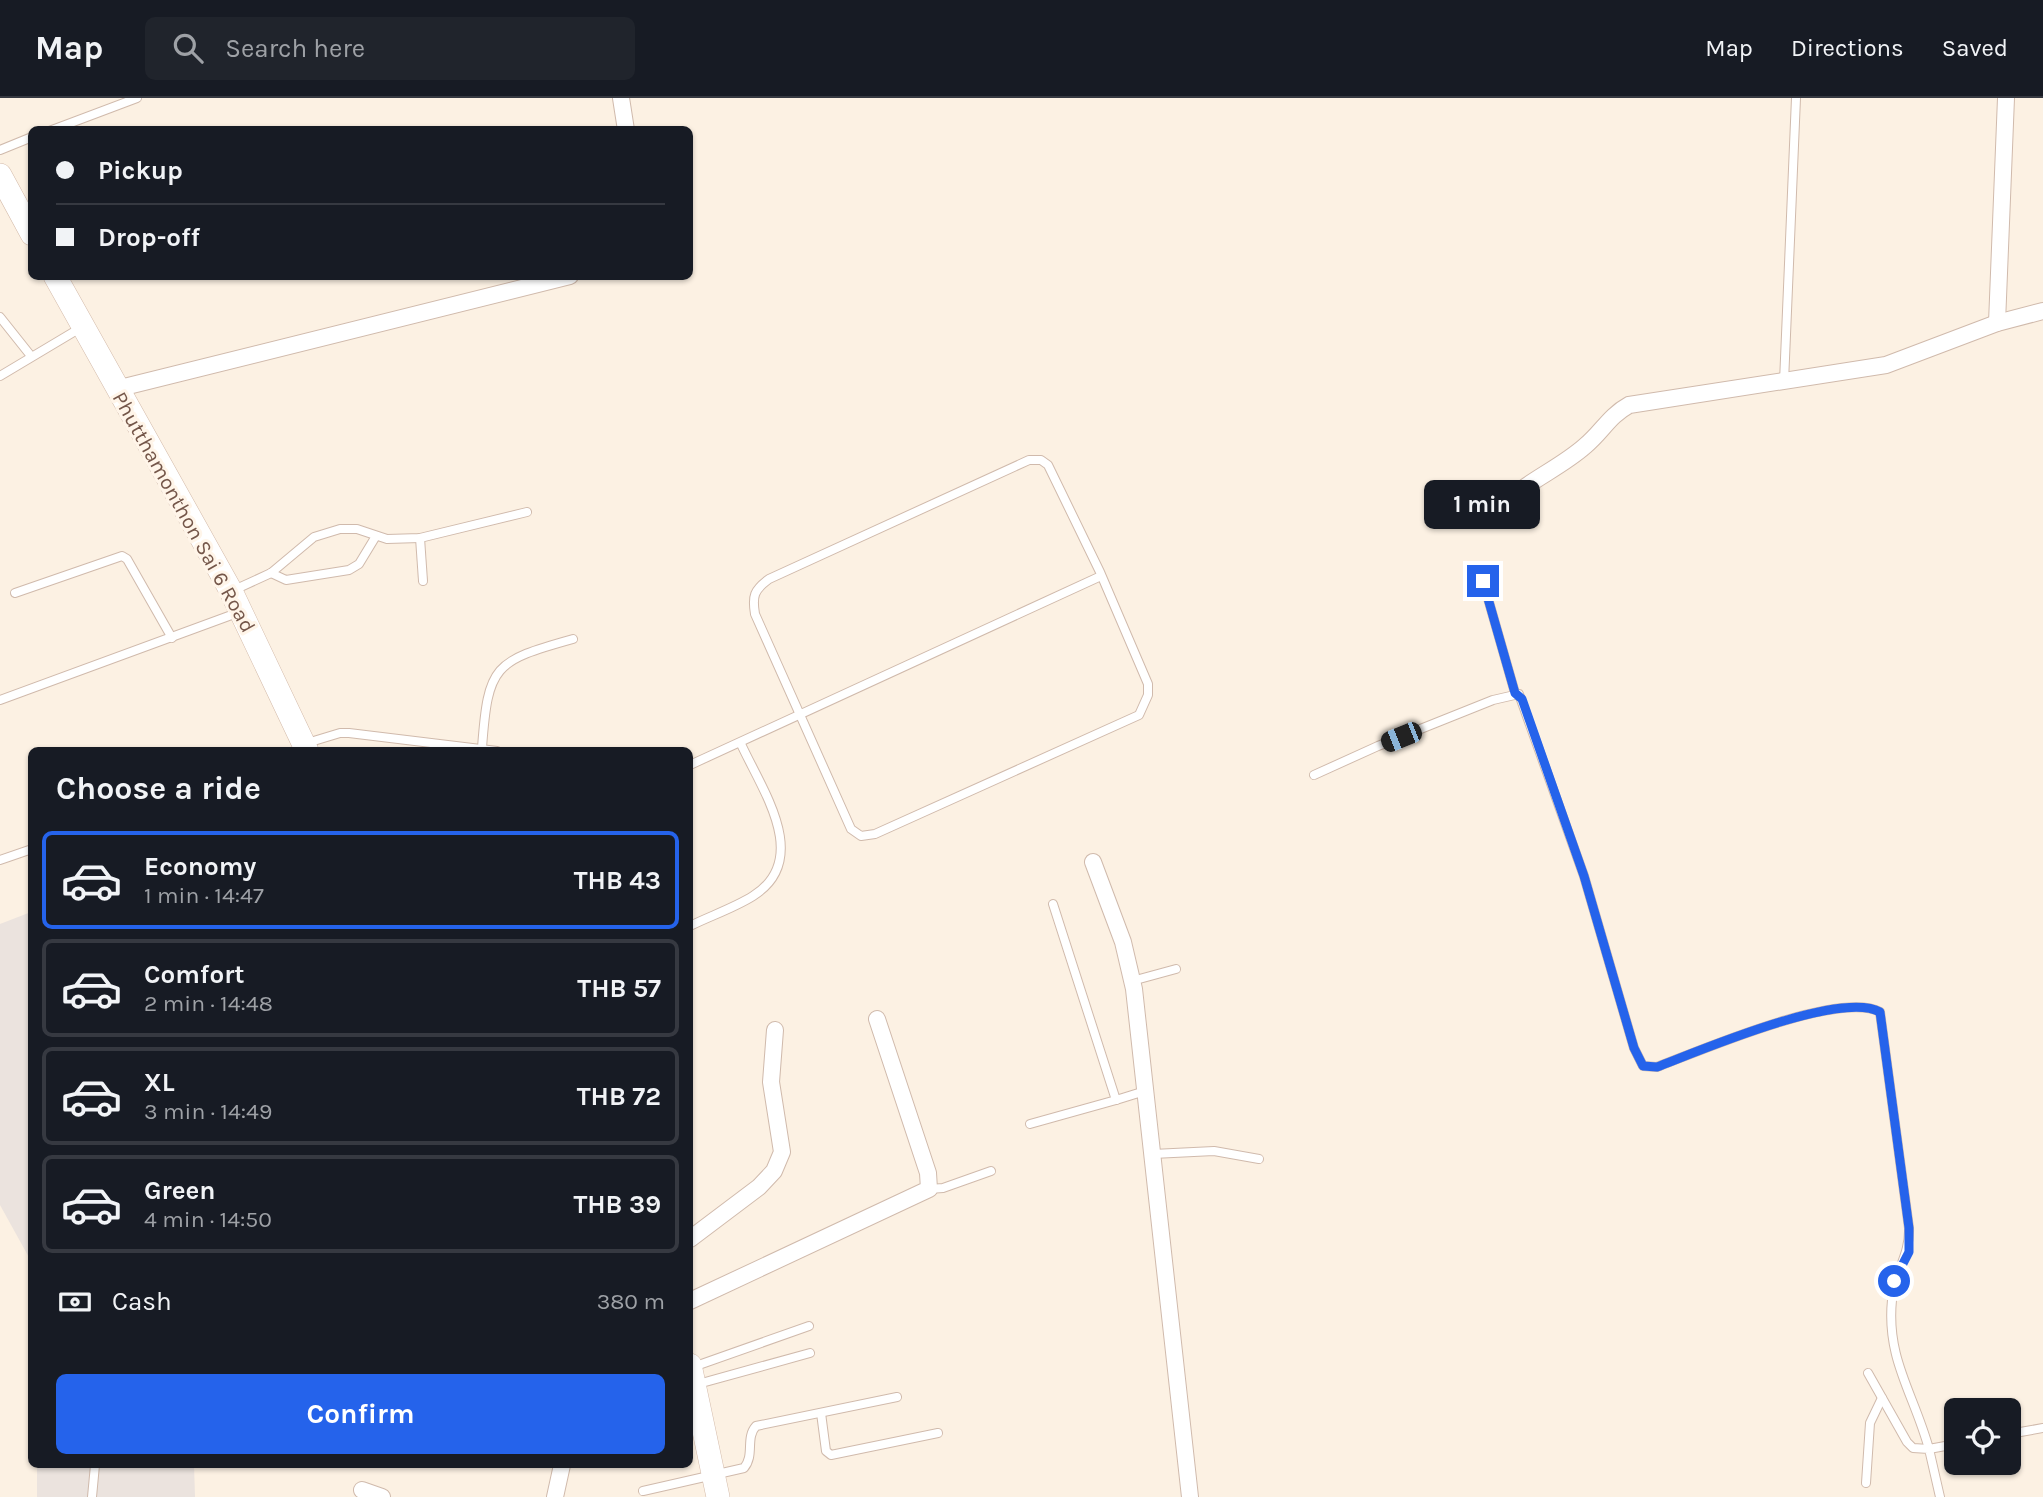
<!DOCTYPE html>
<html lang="en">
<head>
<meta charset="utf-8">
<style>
  body { margin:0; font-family:Karla,sans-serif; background:#20242c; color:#f1f3f6; height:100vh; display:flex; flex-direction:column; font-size:26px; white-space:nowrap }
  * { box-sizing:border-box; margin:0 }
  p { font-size:23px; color:#9ea1a6 }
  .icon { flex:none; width:38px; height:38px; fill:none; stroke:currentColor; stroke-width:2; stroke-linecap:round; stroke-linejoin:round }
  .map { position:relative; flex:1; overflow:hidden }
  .side { position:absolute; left:28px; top:649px; width:665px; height:721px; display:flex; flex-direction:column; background:#171b24; border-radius:10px; box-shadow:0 2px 5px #0004 }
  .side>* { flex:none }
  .guide { position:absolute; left:28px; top:28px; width:665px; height:154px; border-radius:10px; box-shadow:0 2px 5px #0004; display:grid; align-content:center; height:154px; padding:0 28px; background:#171b24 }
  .tools { position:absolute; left:1944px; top:1300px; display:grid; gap:14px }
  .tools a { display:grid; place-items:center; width:77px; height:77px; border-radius:10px; background:#171b24; box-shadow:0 2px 5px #0004; font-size:35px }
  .end { position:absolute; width:32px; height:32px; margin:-16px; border:9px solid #2563eb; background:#fff; box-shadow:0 0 0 4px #fff }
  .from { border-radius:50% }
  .bubble { position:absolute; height:49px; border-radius:10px; background:#171b24; box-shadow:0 2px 5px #0004; font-size:23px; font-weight:700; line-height:49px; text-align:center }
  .car { position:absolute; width:21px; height:42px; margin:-21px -10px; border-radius:9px; box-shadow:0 0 5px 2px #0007; background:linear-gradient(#222 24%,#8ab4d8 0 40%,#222 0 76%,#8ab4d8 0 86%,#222 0) }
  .guide b { display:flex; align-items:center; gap:24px; height:66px; font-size:26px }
  .guide b+b { border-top:2px solid #363941 }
  .guide i { width:18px; height:18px; background:#f1f3f6 }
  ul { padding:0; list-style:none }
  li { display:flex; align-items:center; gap:21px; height:98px; margin:0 14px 10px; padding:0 14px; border:4px solid #363941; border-radius:10px }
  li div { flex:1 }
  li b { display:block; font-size:26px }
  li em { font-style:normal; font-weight:700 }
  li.selected { border-color:#2563eb }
  li>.icon { width:63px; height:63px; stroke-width:1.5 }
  h2 { padding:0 28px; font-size:32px; line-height:84px }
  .pay { display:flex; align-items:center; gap:18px; height:77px; padding:0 28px; font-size:26px }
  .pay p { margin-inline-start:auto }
  .cta { display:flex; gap:14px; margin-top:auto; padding:14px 28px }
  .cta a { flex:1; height:80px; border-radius:10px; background:#2563eb; color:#fff; font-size:28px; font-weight:700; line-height:80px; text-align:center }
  header { display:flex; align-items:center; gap:42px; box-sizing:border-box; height:98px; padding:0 35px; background:#171b24; border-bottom:2px solid #363941 }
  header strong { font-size:33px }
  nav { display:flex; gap:38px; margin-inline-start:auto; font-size:24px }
  .search { width:490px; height:63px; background:#20242c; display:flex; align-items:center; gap:18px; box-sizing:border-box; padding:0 24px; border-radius:10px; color:#9ea1a6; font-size:26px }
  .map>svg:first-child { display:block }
  .industrial { fill:#ebe3de }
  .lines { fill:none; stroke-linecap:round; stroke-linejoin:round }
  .lane-casing { stroke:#d0baac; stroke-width:10 }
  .street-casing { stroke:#d0baac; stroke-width:18 }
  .secondary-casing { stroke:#d3baa9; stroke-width:24 }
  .lane { stroke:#fff; stroke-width:8 }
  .street { stroke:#fff; stroke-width:16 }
  .secondary { stroke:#fff; stroke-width:23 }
  .route { stroke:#2563eb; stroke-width:9 }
  .labels { text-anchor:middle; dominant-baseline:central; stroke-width:6; stroke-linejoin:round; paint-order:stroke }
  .street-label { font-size:21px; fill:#745649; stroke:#fff5e9 }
</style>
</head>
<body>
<header>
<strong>Map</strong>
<div class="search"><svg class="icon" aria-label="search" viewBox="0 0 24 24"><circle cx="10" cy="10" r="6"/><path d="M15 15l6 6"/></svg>Search here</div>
<nav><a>Map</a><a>Directions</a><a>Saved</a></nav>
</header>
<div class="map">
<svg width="2043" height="1399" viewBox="0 0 2043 1399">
  <rect width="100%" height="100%" fill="#fcf1e3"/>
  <g class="industrial">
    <polygon points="31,814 31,1163 0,1107 0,826"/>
    <polygon points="37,1367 194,1367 195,1399 37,1399"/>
  </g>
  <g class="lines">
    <g class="lane-casing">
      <g id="lane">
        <polyline points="52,32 137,0"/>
        <polyline points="0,52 32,39"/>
        <polyline points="0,219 31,258"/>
        <polyline points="0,278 82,229"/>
        <polyline points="1784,284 1796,0"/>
        <path d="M1029,362h12l7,5 52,107 48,112v11l-9,20 -264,119 -14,2 -10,-7 -96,-215c-3,-18 -1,-24 14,-35z"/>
        <polyline points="420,440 423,483"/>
        <polyline points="271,475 286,482 349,472 359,466 376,438"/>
        <polyline points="1483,483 1515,595"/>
        <polyline points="234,492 271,475 314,439 340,431 357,431 387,441 420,440 527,414"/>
        <polyline points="15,495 122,458 127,461 172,540"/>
        <polyline points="0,602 237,515"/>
        <polyline points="307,645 340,635 349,635 497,653"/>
        <path d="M482,650c6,-83 12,-87 91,-109"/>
        <polyline points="690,667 1101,478"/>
        <path d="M1314,677l64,-29 115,-46 26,-6 65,182 50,172 9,18 14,1c42,-16 183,-77 223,-55l29,216c1,28 -15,44 -17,72 -6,59 22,94 37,149l27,-5"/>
        <polyline points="0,762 32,751"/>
        <polyline points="1053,806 1116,1002 1145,993"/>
        <path d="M690,828c20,-10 44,-18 63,-30 59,-37 9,-106 -12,-152"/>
        <polyline points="1132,883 1176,871"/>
        <polyline points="1030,1026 1116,1002"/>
        <polyline points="1153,1056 1214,1053 1259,1061"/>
        <polyline points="929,1091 943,1090 991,1073"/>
        <polyline points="693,1269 809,1228"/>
        <polyline points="1868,1275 1907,1344 1913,1350 1929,1351 1940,1399"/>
        <polyline points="698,1286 810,1255"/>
        <polyline points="821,1315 826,1353 831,1357 938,1335"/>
        <polyline points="2009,1336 2043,1330"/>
        <polyline points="1866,1385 1870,1325 1882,1300"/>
        <path d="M643,1393l101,-23c11,-13 1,-30 12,-42l141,-29"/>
        <polyline points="92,1399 95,1367"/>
      </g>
    </g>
    <g class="street-casing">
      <g id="street">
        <polyline points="621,0 626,32"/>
        <polyline points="1997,225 2006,0"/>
        <polyline points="116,291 570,178"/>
        <path d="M1525,389c20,-14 42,-25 60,-41 17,-14 24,-30 44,-41l257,-40 111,-42 46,-12"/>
        <polyline points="1093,764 1123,844 1134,891 1190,1399"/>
        <polyline points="690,1141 759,1089 774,1073 782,1054 771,984 775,932"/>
        <polyline points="690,1203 929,1091 928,1075 877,921"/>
        <polyline points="362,1392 382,1399"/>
        <polyline points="555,1399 562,1367"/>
      </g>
    </g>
    <g class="secondary-casing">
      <g id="secondary">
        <polyline points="0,77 32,136"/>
        <polyline points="55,178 231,493 307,653"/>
        <polyline points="690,1267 718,1399"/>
      </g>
    </g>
    <use href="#lane" class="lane"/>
    <use href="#street" class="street"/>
    <use href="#secondary" class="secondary"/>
  </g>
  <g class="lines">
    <path class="route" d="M1483,483l32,112 7,6 62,177 50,172 9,18 14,1c42,-16 184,-77 223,-55l29,216v24l-15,29"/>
  </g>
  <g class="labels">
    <g class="street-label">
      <text transform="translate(184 414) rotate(61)">Phutthamonthon Sai 6 Road</text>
    </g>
  </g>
</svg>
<div class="tools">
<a><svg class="icon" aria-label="locate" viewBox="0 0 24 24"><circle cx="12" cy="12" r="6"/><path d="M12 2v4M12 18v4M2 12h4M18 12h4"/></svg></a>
</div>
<i class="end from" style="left:1894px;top:1183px"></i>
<i class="end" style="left:1483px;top:483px"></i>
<div class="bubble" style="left:1424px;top:382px;width:116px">1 min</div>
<i class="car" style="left:1401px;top:639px;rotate:248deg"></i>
<div class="guide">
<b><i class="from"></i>Pickup</b>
<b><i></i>Drop-off</b>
</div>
<section class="side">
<h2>Choose a ride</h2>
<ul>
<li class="selected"><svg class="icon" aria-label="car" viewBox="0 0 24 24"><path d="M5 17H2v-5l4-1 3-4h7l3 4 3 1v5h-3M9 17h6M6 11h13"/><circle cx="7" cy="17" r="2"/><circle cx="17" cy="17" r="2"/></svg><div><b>Economy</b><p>1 min · 14:47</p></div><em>THB 43</em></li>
<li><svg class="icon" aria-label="car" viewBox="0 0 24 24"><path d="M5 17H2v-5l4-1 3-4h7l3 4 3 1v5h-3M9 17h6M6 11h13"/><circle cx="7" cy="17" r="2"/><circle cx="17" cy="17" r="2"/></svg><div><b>Comfort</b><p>2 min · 14:48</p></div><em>THB 57</em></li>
<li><svg class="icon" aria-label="car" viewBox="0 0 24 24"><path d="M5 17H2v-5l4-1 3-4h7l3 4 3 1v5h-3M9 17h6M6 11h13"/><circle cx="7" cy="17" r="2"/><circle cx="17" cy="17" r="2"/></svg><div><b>XL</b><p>3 min · 14:49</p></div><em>THB 72</em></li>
<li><svg class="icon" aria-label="car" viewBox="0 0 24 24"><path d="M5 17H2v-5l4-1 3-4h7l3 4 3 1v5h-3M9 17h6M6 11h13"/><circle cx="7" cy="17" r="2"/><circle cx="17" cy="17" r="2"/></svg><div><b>Green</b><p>4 min · 14:50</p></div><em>THB 39</em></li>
</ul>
<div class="pay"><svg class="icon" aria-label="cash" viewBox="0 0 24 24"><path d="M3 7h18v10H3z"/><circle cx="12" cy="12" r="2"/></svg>Cash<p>380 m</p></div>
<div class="cta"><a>Confirm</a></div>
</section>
</div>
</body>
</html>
